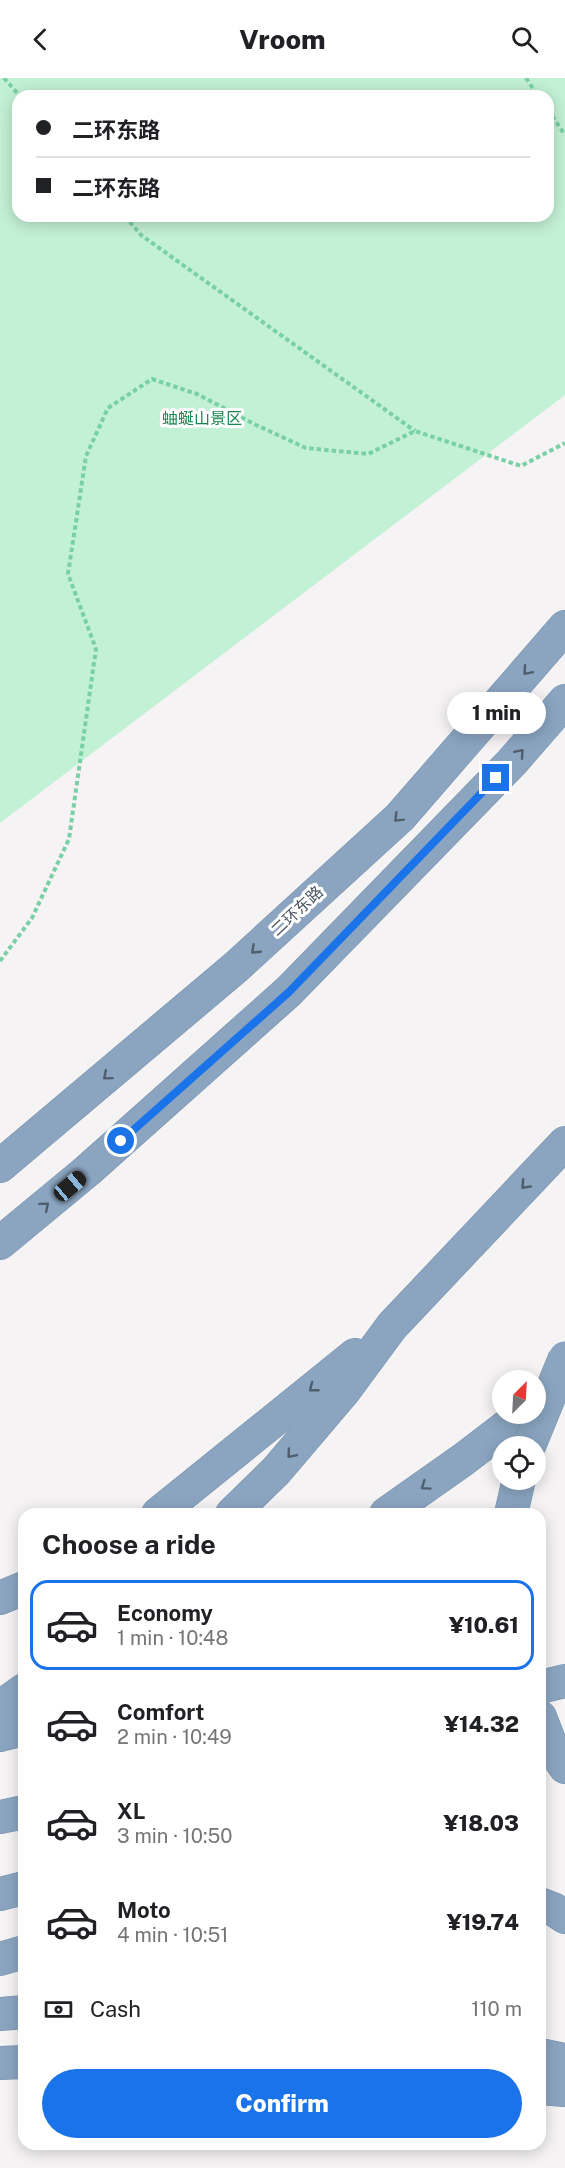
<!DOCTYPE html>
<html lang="en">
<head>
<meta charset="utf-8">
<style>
  body { margin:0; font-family:"Public Sans","Noto Sans SC",sans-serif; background:#f2f2f2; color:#202124; height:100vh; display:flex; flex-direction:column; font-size:22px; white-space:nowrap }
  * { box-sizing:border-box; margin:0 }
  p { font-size:20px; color:#757577 }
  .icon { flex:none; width:33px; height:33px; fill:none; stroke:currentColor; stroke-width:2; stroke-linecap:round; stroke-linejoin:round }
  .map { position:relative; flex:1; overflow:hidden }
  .drawer { position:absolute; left:18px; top:1430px; width:528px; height:642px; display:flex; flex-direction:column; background:#fff; border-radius:18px; box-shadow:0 3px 15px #0003 }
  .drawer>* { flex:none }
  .guide { position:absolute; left:12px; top:12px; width:542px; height:132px; border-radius:18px; box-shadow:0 3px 15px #0003; display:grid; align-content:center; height:132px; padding:0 24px; background:#fff }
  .needle { width:39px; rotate:24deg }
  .fabs { position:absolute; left:492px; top:1292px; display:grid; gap:12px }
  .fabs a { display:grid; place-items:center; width:54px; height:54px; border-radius:50%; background:#fff; box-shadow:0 3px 15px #0003; font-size:30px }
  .end { position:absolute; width:27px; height:27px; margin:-14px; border:8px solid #1a73e8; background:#fff; box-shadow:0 0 0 3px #fff }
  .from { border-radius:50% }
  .bubble { position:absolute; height:42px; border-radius:21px; background:#fff; box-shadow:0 3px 15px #0003; font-size:20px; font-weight:800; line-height:42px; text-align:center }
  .car { position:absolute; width:18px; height:36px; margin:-18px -9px; border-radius:8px; box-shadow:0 0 4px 2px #0007; background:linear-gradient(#222 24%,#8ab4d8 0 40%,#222 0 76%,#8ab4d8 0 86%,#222 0) }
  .guide b { display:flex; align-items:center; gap:21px; height:57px; font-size:22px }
  .guide b+b { border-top:2px solid #e0e0e0 }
  .guide i { width:15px; height:15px; background:#202124 }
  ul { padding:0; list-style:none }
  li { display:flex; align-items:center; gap:18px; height:90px; margin:0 12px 9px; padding:0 12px; border:3px solid transparent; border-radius:18px }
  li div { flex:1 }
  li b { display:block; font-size:22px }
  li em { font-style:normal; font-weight:800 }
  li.selected { border-color:#1a73e8 }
  li>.icon { width:54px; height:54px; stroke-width:1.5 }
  h2 { padding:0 24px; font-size:27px; line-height:72px }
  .pay { display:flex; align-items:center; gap:15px; height:66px; padding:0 24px; font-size:22px }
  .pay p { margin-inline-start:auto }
  .button { display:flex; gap:12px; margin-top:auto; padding:12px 24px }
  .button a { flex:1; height:69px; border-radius:36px; background:#1a73e8; color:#fff; font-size:24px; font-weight:800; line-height:69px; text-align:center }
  header { display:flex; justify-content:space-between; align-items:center; height:78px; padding:0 24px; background:#fff; font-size:27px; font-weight:800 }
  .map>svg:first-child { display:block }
  .green { fill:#c3f1d5; fill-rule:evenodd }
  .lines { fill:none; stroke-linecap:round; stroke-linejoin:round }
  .highway-casing { stroke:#7690ad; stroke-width:34 }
  .path { stroke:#7ad0a6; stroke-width:4; stroke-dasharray:4.5 3; stroke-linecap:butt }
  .highway { stroke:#8ba5c1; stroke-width:33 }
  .highway-bridge-casing { stroke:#7690ad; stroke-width:34; stroke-linecap:butt }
  .highway-bridge { stroke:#8ba5c1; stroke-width:33 }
  .oneway { stroke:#505e6b }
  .route { stroke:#1a73e8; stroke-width:8 }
  .labels { text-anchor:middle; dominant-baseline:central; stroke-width:6; stroke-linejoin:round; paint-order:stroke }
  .park-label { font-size:16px; fill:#17864f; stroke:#fff }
  .street-label { font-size:16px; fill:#4a5661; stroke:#fff }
</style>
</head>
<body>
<header><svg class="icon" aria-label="back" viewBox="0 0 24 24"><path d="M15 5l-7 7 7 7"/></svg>Vroom<svg class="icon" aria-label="search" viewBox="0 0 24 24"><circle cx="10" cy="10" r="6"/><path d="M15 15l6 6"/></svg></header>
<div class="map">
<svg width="565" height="2090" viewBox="0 0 565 2090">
  <rect width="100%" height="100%" fill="#f5f3f3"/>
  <path class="green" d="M0,0h565v317l-565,428zM18,18h530v120h-530z"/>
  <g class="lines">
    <g class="highway-casing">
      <g id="highway">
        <polyline points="0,1088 236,889 400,739 565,549"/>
        <polyline points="0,1165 87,1093 289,913 512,684 565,623"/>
        <polyline points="158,1436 355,1277"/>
        <polyline points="232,1436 276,1393 344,1313 392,1248 565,1065"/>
        <polyline points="386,1436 464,1381 524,1335"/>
        <polyline points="511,1436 519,1401"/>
        <polyline points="0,1520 24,1510"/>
        <polyline points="540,1609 565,1603"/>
        <polyline points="0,1629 24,1612"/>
        <polyline points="540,1639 552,1670 565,1689"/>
        <polyline points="0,1657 24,1651"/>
        <polyline points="0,1739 24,1734"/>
        <polyline points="0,1816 24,1810"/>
        <polyline points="540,1826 553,1831 565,1839"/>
        <polyline points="0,1881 24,1874"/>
        <polyline points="0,1936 24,1934"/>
        <polyline points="540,1977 565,1982"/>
        <polyline points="0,1985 24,1984"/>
        <polyline points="540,2010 565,2012"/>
      </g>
    </g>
    <g class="path">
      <polyline points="4,0 20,18"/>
      <polyline points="526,0 538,18"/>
      <polyline points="548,32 565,57"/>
      <polyline points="125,138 141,157 415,353"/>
      <polyline points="0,883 32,840 69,761 96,571 68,496 86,378 108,330 152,301 197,316 256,347 306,370 368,376 415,353 521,388 565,365"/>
    </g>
    <use href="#highway" class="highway"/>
    <g class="highway-bridge-casing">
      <polyline id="highway-bridge" points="529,1368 565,1280"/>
    </g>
    <use href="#highway-bridge" class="highway-bridge"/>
  </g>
  <defs><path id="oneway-chevron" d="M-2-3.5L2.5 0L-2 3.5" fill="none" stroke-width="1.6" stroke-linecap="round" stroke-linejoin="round" transform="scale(1.5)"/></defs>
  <g class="oneway">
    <use href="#oneway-chevron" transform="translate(527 593) rotate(131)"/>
    <use href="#oneway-chevron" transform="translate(520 675) rotate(-49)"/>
    <use href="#oneway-chevron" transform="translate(398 740) rotate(135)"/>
    <use href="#oneway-chevron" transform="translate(255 872) rotate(137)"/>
    <use href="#oneway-chevron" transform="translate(107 998) rotate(140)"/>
    <use href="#oneway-chevron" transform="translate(525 1107) rotate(133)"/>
    <use href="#oneway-chevron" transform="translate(45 1128) rotate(-40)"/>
    <use href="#oneway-chevron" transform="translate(313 1310) rotate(142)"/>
    <use href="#oneway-chevron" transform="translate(291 1376) rotate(130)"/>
    <use href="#oneway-chevron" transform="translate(425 1408) rotate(145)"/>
  </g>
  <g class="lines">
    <polyline class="route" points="121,1063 289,914 496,700"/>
  </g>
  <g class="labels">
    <g class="park-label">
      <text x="202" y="340">蚰蜒山景区</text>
    </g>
    <g class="street-label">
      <text transform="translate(297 833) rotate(-43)">二环东路</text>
    </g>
  </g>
</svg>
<div class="fabs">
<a><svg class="needle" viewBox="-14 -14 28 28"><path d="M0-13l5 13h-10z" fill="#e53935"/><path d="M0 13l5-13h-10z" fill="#757577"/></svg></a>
<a><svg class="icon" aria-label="locate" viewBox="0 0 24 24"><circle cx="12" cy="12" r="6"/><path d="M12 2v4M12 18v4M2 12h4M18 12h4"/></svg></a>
</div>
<i class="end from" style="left:121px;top:1063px"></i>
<i class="end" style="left:496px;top:700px"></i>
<div class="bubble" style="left:447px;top:614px;width:99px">1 min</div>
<i class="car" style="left:70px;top:1108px;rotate:50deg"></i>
<div class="guide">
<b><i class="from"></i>二环东路</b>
<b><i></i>二环东路</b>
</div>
<section class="drawer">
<h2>Choose a ride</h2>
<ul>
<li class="selected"><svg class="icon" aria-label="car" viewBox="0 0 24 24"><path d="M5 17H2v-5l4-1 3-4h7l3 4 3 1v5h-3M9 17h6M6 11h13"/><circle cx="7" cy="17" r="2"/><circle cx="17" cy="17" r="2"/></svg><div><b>Economy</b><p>1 min · 10:48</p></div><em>¥10.61</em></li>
<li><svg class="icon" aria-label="car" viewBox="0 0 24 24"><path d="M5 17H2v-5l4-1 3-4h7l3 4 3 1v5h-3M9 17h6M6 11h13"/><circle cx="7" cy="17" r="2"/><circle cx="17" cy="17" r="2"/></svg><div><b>Comfort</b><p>2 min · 10:49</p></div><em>¥14.32</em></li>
<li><svg class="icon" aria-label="car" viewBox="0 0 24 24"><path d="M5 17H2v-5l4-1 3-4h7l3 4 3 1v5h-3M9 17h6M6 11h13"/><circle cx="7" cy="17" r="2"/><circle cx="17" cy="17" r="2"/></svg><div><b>XL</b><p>3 min · 10:50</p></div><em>¥18.03</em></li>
<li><svg class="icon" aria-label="car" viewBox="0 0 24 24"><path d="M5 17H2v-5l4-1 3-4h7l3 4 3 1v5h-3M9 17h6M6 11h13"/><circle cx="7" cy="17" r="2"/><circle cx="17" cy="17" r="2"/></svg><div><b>Moto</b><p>4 min · 10:51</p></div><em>¥19.74</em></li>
</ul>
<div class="pay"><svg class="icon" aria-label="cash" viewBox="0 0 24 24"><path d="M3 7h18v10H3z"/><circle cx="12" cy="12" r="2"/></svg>Cash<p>110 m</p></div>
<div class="button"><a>Confirm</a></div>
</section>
</div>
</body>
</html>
